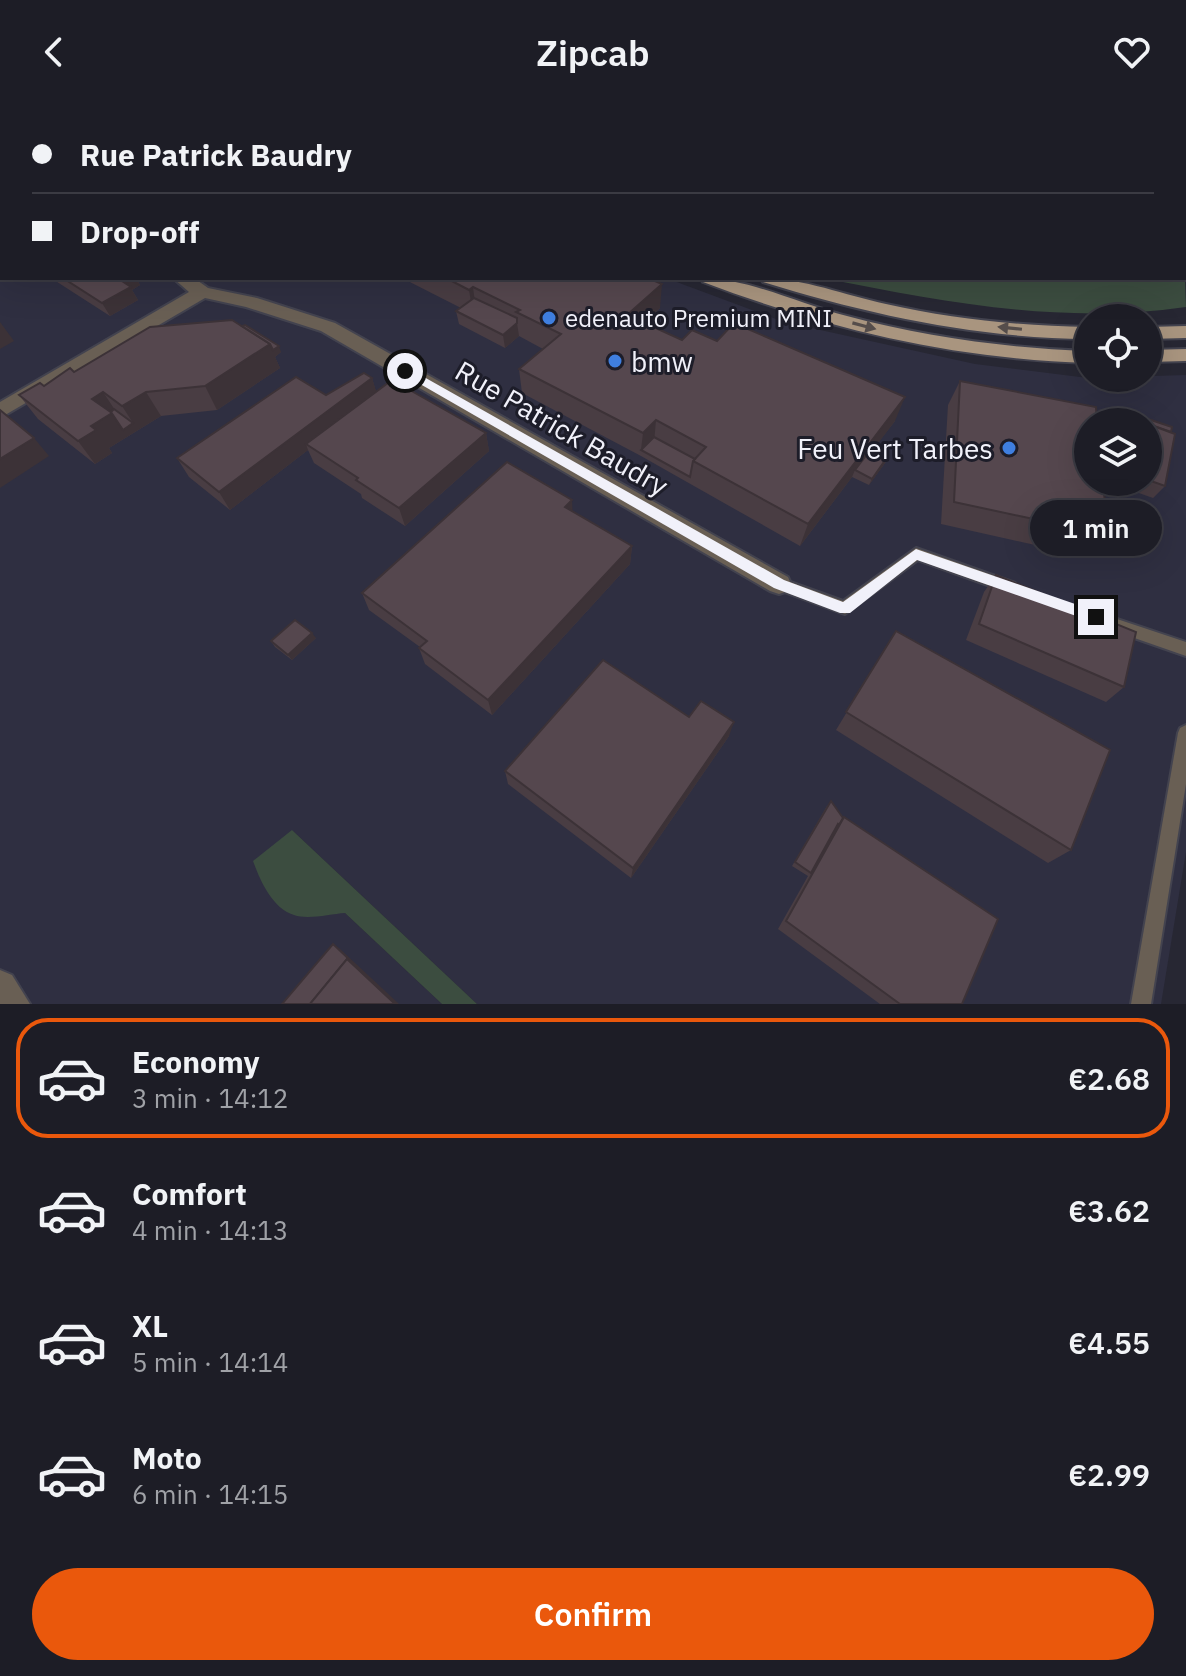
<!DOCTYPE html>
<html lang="en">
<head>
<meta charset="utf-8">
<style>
  body { margin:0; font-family:"IBM Plex Sans",sans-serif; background:#2a2a32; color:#f1f3f6; height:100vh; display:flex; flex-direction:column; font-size:30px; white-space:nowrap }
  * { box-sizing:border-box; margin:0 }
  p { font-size:26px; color:#a0a2a7 }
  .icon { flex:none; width:44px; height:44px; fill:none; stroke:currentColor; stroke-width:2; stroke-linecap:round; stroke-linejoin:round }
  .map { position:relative; height:900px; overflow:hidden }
  .details { display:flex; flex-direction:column; background:#1d1d26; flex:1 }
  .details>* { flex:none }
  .hud { position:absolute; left:0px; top:0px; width:1186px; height:176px; box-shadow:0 8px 32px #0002,0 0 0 2px #3b3b43; display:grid; align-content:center; height:176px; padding:0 32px; background:#1d1d26 }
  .tools { position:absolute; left:1074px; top:200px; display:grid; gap:16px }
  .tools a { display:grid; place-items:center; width:88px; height:88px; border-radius:50%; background:#1d1d26; box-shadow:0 8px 32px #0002,0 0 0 2px #3b3b43; font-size:40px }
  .end { position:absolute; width:36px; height:36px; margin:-18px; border:10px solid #f1f1fa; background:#111; box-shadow:0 0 0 4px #111 }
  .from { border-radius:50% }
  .bubble { position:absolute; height:56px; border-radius:28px; background:#1d1d26; box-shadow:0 8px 32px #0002,0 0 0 2px #3b3b43; font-size:26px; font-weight:600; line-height:56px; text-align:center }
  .hud b { display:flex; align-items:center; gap:28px; height:76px; font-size:30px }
  .hud b+b { border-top:2px solid #3b3b43 }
  .hud i { width:20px; height:20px; background:#f1f3f6 }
  ul { padding:14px 0 0; list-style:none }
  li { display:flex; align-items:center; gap:24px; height:120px; margin:0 16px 12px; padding:0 16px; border:4px solid transparent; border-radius:32px }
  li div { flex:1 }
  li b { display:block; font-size:30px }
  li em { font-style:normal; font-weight:600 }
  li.current { border-color:#ea580c }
  li>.icon { width:72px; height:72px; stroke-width:1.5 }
  .cta { display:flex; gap:16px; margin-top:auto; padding:16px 32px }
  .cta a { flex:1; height:92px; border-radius:48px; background:#ea580c; color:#fff; font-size:32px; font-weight:600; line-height:92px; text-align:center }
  header { display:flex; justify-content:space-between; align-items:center; height:104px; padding:0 32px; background:#1d1d26; font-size:36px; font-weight:600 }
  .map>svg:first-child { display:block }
  .built { fill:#2f2f41; fill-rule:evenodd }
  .green { fill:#3c4d40 }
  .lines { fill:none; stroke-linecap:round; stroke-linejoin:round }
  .lane-casing { stroke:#43434f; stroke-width:4 }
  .street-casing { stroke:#43434f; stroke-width:4 }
  .primary-casing { stroke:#43434f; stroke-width:4 }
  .lane { fill:#695f54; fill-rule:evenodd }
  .street { fill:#695f54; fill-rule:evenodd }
  .primary { fill:#a9957f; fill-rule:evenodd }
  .wall { fill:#493d43 }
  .shaded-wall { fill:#3c3237 }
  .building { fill:#55474e; stroke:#3c3237; stroke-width:2 }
  .oneway { fill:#554d4b }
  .route { fill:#f1f1fa }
  .shop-dot { fill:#3f7fe0; stroke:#1d1d29; stroke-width:3 }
  .labels { text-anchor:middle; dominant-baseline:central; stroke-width:6; stroke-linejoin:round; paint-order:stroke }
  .far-poi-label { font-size:24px; fill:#f1f1fa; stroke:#1d1d29; text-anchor:start }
  .poi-label { font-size:28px; fill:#f1f1fa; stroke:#1d1d29; text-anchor:start }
  .street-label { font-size:28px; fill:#f1f1fa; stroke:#1d1d29 }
</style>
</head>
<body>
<header><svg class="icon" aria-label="back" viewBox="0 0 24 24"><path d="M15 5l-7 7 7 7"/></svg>Zipcab<svg class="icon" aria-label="heart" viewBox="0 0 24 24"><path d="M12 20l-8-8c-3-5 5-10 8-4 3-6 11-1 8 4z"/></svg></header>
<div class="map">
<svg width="1186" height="900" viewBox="0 0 1186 900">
  <rect width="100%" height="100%" fill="#272733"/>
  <path class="built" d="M0,0l276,2h-274v172h664l118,44 191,42 113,14 98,-3v477l-25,152h-684l-185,-174 53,83 97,91h-442zM1088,318h60v60h-60z"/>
  <g class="green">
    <path d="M1184,145l2,58c-126,18 -241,-5 -364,-29h362z"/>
    <path d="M292,726l185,174h-35l-97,-91c-15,1 -37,7 -51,2 -22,-7 -34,-35 -41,-54z"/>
  </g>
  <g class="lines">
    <g class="lane-casing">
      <g id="lane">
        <polygon points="390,0 401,0 403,2 392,2"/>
        <polygon points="1103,0 1113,0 1115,2 1105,2"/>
        <polygon points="1184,35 1186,36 1186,42 1184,41"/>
        <polygon points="916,444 1015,479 1017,483 1015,487 1010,489 918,456 845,510 774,484 772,480 774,476 779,474 843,497"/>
        <polygon points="1105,511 1186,538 1186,552 1100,522 1098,517 1100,512"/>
        <polygon points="1186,621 1186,680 1151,900 1131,900 1178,629 1180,624"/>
      </g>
    </g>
    <g class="street-casing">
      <g id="street">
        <rect x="0" y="26" width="2" height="9"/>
        <polygon points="173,174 194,174 208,184 257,194 335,219 788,473 791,480 788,487 779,490 770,487 321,227 246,203 205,194 0,314 0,298 189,188"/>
        <polygon points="0,866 12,871 30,900 0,900"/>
      </g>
    </g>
    <g class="primary-casing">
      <g id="primary">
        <polygon points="293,0 310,0 311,2 294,2"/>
        <polygon points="332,0 349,0 350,2 333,2"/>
        <path d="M700,174c49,0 99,26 147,38 79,21 159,32 241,35v12c-133,-4 -261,-34 -385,-81z"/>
        <path d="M760,174c43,0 84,17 126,26 67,15 134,22 202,23v12c-112,-1 -218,-24 -325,-57z"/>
        <polygon points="1186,222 1186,234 1148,235 1148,223"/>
        <polygon points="1186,245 1186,257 1148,258 1148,246"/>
      </g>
    </g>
    <use href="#lane" class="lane"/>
    <use href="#street" class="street"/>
    <use href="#primary" class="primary"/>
  </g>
  <g class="wall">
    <polygon points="444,0 490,0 486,2 449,2"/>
    <polygon points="729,0 775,0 775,2 728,2"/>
    <polygon points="1184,87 1186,87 1186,122 1184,121"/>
    <polygon points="51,174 136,174 140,181 132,186 138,196 110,212"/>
    <polygon points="402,174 648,174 660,204 644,219 682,236 895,317 873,345 888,352 885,359 869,381 852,373 800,442 641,352 522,289 519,265 543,245 519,232 505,244 459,220 456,207 461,204"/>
    <polygon points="242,222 281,248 275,253 280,264 217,306 161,312 109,344 112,349 95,360 38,315 19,291 44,282 74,268"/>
    <polygon points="372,274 376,288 486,329 489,347 405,422 362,394 361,390 314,359 308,346 230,406 189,373 177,354 326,291"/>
    <polygon points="960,277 1108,431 1089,453 941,420 948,301"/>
    <polygon points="1142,313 1171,328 1165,382 1153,394 1122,383 1123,378 1148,378 1148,318 1138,318"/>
    <polygon points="572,407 632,442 630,460 492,611 425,560 419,544 420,543 369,506 362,489"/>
    <polygon points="996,471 1124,583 1106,598 966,536 984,488"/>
    <polygon points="896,527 1071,746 1048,759 836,626"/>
    <polygon points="316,534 292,556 275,543 271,537"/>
    <polygon points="689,613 729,632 631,774 508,680 505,667"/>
    <polygon points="827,702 962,900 880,900 778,825 808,772 792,762"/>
  </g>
  <g class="shaded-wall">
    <polygon points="470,0 490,0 486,2 470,2"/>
    <polygon points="2,101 2,126 0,127 0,102"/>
    <polygon points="122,174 136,174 140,181 132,186 138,196 110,212 102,199 119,175"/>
    <polygon points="662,180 660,204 626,235 627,211"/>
    <polygon points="473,183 476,207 473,210 469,186"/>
    <polygon points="0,218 14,237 0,245"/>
    <polygon points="517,219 519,232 505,244 503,231"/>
    <polygon points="270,240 279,242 281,248 275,253 280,264 217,306 205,282"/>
    <polygon points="372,274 378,293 306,340 308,346 230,406 219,388"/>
    <polygon points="103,288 119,312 133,319 122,302 146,288 161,312 109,344 112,349 95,360 78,337 91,322 92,295"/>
    <polygon points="905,293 895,317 857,367 855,366 852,373 800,442 808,420"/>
    <polygon points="656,316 654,339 641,346 643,329"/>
    <polygon points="486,329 489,347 405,422 399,404"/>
    <polygon points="34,334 49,352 0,384 0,355"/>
    <polygon points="888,352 885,359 869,381 872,375"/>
    <polygon points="572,396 573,414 565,403"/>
    <polygon points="632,442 630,460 492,611 488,596"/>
    <polygon points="312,529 316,534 292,556 288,551"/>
    <polygon points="734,618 729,632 631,774 633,764"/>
    <polygon points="333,840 340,845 399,900 330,900"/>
  </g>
  <g class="building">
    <polygon points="62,0 237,0 241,2 58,2"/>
    <polygon points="525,0 650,0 647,2 530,2"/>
    <polygon points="749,0 771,0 770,2"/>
    <polygon points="884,0 899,0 898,2 883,2"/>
    <polygon points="0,42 2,43 2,101 0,102"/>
    <polygon points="63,174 122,174 119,175 131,183 102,199"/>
    <polygon points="446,174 648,174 662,180 627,211 682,236 692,226 717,237 734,219 905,293 808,420 693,357 706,343 656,316 643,329 519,265 561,230 516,208 520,206 473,183 469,186"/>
    <polygon points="474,194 517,214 517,219 503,231 456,207"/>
    <polygon points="232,216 270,240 205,282 146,288 122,302 103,288 92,295 112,309 91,322 96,326 78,337 19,291 40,279 44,282 70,264 74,268 150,223"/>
    <polygon points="245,221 279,242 273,246 270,240 242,222"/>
    <polygon points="364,269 372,274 219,388 177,354 296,273 326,291"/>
    <polygon points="392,276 486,329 399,404 356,376 358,374 306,340"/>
    <polygon points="960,277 1096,303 1097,318 1088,318 1088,378 1103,378 1108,431 954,398"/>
    <polygon points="114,305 133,319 123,326 111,308"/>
    <polygon points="0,306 34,334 0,355"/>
    <polygon points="1142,313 1172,323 1171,328 1148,320 1148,318 1141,318"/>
    <polygon points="1148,320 1175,330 1165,382 1148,376"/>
    <polygon points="654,333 695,355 693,357 690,373 641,346"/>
    <polygon points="872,344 888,352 872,375 855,366"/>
    <polygon points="507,358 572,396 565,403 632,442 488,596 419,544 427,537 362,489"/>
    <polygon points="996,471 1136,528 1124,583 979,520"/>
    <polygon points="295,516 312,529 288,551 271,537"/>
    <polygon points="896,527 1110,646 1071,746 846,608"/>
    <polygon points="603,556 689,613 701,597 734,618 633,764 505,667"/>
    <polygon points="831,697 843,714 839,721 838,720 811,769 795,758"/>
    <polygon points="844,713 998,815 962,900 900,900 786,817"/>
    <polygon points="333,840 353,859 347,855 310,900 282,900"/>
    <polygon points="347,855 395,900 310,900"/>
  </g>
  <defs><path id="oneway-solid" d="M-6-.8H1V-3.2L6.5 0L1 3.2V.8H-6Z" transform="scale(2)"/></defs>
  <g class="oneway">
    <use href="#oneway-solid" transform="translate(864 222) rotate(15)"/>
    <use href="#oneway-solid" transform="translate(1010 224) rotate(-174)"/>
  </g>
  <polygon class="route" points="401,264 408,264 784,476 843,498 916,445 1101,509 1103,513 1096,519 917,456 850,509 840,509 774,484 401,269"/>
  <g class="shop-dot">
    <circle cx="549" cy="214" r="8"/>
    <circle cx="615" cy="257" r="8"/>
    <circle cx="1009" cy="344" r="8"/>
  </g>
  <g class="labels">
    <g class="far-poi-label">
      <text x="565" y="214">edenauto Premium MINI</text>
    </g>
    <g class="poi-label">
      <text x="631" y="257">bmw</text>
      <text x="993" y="344" text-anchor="end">Feu Vert Tarbes</text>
    </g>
    <g class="street-label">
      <text transform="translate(562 324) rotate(30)">Rue Patrick Baudry</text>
    </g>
  </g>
</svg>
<div class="tools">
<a><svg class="icon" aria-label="locate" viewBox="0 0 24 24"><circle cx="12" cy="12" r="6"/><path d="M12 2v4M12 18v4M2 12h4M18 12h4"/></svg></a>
<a><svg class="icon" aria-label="layers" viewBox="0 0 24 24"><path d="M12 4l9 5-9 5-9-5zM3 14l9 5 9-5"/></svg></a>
</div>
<i class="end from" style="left:405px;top:267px"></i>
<i class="end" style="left:1096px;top:513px"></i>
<div class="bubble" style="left:1030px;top:396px;width:132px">1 min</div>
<div class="hud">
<b><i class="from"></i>Rue Patrick Baudry</b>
<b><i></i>Drop-off</b>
</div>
</div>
<section class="details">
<ul>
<li class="current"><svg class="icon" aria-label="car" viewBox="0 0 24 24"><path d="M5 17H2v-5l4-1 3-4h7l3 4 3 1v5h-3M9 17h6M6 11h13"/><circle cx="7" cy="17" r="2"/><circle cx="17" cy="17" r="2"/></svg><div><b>Economy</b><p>3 min · 14:12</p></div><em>€2.68</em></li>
<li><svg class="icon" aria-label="car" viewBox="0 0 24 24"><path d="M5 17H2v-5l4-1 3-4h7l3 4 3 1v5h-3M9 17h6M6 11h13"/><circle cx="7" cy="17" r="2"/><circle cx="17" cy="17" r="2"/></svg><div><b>Comfort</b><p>4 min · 14:13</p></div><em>€3.62</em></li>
<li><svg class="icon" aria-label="car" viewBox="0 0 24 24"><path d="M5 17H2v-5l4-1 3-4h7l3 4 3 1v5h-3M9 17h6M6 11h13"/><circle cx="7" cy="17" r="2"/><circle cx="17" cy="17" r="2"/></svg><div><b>XL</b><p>5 min · 14:14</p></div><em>€4.55</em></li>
<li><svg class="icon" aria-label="car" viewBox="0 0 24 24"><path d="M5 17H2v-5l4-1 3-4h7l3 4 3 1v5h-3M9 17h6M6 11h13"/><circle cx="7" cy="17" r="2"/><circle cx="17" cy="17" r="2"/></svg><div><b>Moto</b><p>6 min · 14:15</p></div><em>€2.99</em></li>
</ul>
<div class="cta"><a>Confirm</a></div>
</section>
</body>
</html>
